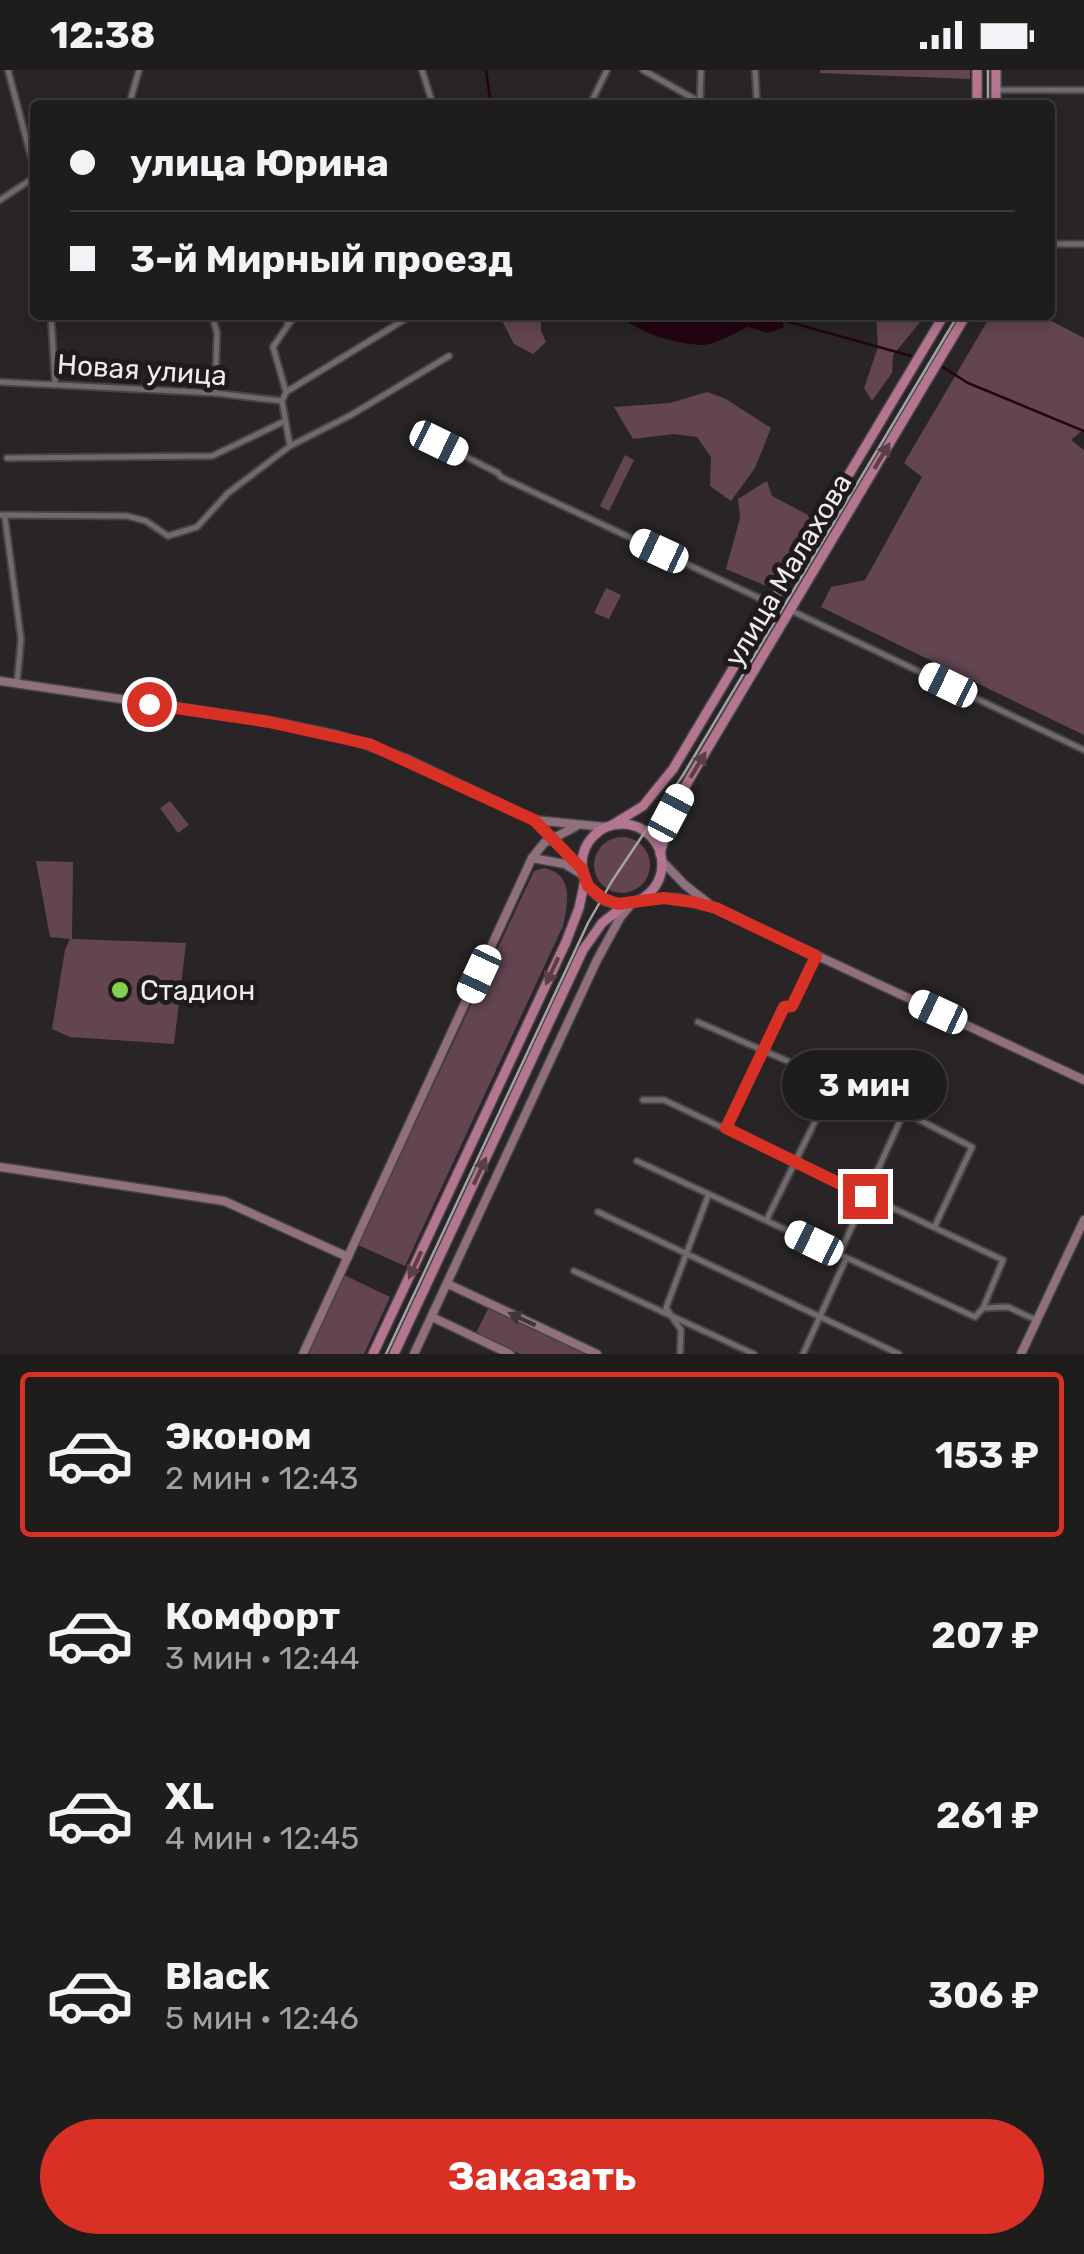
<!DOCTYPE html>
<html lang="ru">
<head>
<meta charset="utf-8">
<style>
  body { margin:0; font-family:Rubik,sans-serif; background:#2c2929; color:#f1f3f6; height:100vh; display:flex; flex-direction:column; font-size:38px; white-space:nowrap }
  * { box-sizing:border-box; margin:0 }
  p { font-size:32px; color:#a1a1a3 }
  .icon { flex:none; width:55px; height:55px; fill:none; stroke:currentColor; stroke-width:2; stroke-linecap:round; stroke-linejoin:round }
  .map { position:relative; height:1284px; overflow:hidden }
  .details { display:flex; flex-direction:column; background:#1f1c1c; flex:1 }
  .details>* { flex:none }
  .banner { position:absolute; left:30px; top:30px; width:1025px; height:220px; border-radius:10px; box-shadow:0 5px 15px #0003,0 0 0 2px #3c3a3b; display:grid; align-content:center; height:220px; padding:0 40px; background:#1f1c1c }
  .end { position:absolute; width:45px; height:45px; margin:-22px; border:12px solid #d93025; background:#fff; box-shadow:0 0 0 5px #fff }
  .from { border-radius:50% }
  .bubble { position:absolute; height:70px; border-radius:35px; background:#1f1c1c; box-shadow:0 5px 15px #0003,0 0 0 2px #3c3a3b; font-size:32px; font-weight:700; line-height:70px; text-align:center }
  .car { position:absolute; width:30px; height:60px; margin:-30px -15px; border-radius:12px; box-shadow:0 0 8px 2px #0007; background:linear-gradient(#fff 24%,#345 0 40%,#fff 0 76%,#345 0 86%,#fff 0) }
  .banner b { display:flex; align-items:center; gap:35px; height:95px; font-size:38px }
  .banner b+b { border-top:2px solid #3c3a3b }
  .banner i { width:25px; height:25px; background:#f1f3f6 }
  ul { padding:18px 0 0; list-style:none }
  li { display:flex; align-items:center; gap:30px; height:165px; margin:0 20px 15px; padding:0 20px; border:5px solid transparent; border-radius:10px }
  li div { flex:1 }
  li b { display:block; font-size:38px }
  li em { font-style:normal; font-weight:700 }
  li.selected { border-color:#d93025 }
  li>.icon { width:90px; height:90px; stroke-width:1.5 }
  .button { display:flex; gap:20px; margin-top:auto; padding:20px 40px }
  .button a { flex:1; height:115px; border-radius:60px; background:#d93025; color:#fff; font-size:40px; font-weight:700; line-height:115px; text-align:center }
  .status { display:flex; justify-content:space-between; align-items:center; height:70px; padding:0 50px; background:#1f1c1c; direction:ltr }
  .status svg { height:28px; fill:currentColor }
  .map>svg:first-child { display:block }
  .green { fill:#624550 }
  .water { fill:#220512 }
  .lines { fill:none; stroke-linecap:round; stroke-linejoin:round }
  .stream { stroke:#220512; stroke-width:2.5 }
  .street-casing { stroke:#464344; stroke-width:9 }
  .secondary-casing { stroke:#464344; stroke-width:11 }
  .primary-casing { stroke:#464344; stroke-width:12 }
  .street { stroke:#6f6a6c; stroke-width:5 }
  .secondary { stroke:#91707e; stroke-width:8 }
  .primary { stroke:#b3758f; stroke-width:9 }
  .tram { stroke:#a5a2a3; stroke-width:2.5 }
  .oneway { fill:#5a3f4b }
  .oneway2 { fill:#41353a }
  .route { stroke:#d93025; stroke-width:12 }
  .poi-dot { fill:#83d04f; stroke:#1f1b1d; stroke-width:4 }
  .labels { text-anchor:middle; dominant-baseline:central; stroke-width:10; stroke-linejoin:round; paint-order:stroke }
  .street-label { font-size:28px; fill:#eeebec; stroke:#1f1b1d }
  .poi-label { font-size:28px; fill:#eeebec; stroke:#1f1b1d; text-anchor:start }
</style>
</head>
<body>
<div class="status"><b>12:38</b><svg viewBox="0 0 49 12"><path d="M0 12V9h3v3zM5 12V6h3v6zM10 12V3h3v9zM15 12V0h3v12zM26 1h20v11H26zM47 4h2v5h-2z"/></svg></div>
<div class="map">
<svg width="1084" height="1284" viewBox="0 0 1084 1284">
  <rect width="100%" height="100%" fill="#292526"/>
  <g class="green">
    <polygon points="820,0 970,0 970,9 820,3"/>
    <polygon points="499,245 541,245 541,261 546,272 533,284 514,274"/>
    <polygon points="876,245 926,245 893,285 892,303 872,331 864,318 878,277"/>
    <polygon points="991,245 1040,245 1084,268 1084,359 1071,370 1084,380 1084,665 821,537 831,517 865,510 922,407 904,393"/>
    <polygon points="707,322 726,329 771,358 755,398 731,431 710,416 711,387 697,367 674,364 633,369 614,337 670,333"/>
    <polygon points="625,385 634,390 609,441 600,436"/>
    <polygon points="767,411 772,426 808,445 809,449 771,518 726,499 740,448 738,429"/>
    <polygon points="606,518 621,525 609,549 594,543"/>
    <polygon points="170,731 189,755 178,763 160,738"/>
    <circle cx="622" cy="795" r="28"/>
    <polygon points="36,791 73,792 72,869 186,873 174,974 70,967 52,959 65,880 70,869 50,867"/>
    <path d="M544,798c30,6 24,35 19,58l-158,340 -47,-21 176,-374z"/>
    <polygon points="344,1205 390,1227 364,1284 308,1284"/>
    <polygon points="489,1237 590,1284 520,1284 476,1263"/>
  </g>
  <path class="water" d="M620,245h161l3,12 -16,6 -20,-6c-13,5 -32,18 -45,18 -27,-1 -64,-11 -83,-30z"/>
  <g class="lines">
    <g class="stream">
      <polyline points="486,0 491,35"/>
      <polyline points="782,250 911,286"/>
      <polyline points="941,296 968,313 1084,361"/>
    </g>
    <g class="street-casing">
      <g id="street">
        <polyline points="8,0 35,102"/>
        <polyline points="422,0 433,35"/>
        <polyline points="643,0 705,35"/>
        <polyline points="755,0 757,35"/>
        <polyline points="997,20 1084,20"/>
        <polyline points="700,32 701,0"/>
        <polyline points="129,35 139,0"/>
        <polyline points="137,35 170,35"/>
        <polyline points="590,35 607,0"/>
        <polyline points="0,130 35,107"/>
        <polyline points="1050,174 1084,174"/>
        <polyline points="51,245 55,313"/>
        <polyline points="212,245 217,263 215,323"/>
        <polyline points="285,245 288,255 273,277 286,322 282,331 290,376"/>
        <polyline points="288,255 296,245"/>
        <polyline points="0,312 215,323 282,331"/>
        <polyline points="286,322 412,245"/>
        <polyline points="439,373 498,403 501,407 772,534"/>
        <polyline points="7,388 212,386 285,351"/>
        <polyline points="0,445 127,446 146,451 168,466 197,457 228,423 290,376 351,345 449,286"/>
        <polyline points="5,448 21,569 17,614"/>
        <polyline points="790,540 1084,680"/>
        <polyline points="698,952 904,1042 972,1077 935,1156"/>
        <polyline points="643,1030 664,1030 1003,1190 983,1238 1008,1237 1036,1250"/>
        <polyline points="726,1058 785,937 792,936 816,887"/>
        <polyline points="637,1091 975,1247 983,1238"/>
        <polyline points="598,1142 899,1284"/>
        <polyline points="767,1149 834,1013"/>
        <polyline points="839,1185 904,1042"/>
        <polyline points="574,1201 754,1284"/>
        <polyline points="680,1284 681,1260 666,1238 708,1126"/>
        <polyline points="803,1284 845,1191"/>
      </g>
    </g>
    <g class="secondary-casing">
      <g id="secondary">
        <polyline points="0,611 269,651 337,665 407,689 534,750 606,757"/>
        <polyline points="537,753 582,799"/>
        <polyline points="532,788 565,794 583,805"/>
        <polyline points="662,791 685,815 708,833"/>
        <polyline points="641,829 679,828 715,838 1084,1010"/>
        <polyline points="0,1097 224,1131 348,1187"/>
        <polyline points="448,1214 597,1284"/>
        <polyline points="432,1247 510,1284"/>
        <polyline points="303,1284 532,788 544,773 575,757"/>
        <polyline points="414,1284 597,890 620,848 633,832"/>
        <polyline points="1021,1284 1084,1150"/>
      </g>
    </g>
    <g class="primary-casing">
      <g id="primary">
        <polyline points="977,35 977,0"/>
        <polyline points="996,35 996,0"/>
        <circle cx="622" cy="794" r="40"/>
        <polyline points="612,755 643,736 673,699 944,245"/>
        <polyline points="660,784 671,743 690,708 966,245"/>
        <polyline points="373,1284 566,872 579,838 585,810"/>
        <polyline points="394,1284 583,880 602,853 626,834"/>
      </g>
    </g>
    <use href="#street" class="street"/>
    <use href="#secondary" class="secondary"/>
    <use href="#primary" class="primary"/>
    <g class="tram">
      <polyline points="988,35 988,0"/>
      <polyline points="386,1284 588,853 612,811 683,705 958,245"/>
    </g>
  </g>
  <defs><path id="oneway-solid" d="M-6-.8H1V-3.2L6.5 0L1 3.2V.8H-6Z" transform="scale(2.5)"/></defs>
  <g class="oneway">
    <use href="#oneway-solid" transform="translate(882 386) rotate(-59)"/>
    <use href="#oneway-solid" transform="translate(698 695) rotate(-59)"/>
    <use href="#oneway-solid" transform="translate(552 901) rotate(115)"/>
    <use href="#oneway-solid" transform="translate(480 1101) rotate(-65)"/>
    <use href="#oneway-solid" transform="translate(415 1195) rotate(115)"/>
  </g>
  <use class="oneway2" href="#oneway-solid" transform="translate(522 1249) rotate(-155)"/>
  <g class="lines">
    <polyline class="route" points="149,634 269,652 369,674 534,750 582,799 588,816 602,828 618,834 664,828 693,832 716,838 816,886 792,936 784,937 726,1058 865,1126"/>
  </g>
  <circle class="poi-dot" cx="120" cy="920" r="10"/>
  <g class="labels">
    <g class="street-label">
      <text transform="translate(142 300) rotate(4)">Новая улица</text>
      <text transform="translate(788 500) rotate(-59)">улица Малахова</text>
    </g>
    <g class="poi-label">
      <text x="140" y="920">Стадион</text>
    </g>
  </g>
</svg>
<i class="end from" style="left:149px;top:634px"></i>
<i class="end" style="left:865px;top:1126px"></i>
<div class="bubble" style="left:782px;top:980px;width:165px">3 мин</div>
<i class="car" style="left:439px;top:373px;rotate:116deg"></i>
<i class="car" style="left:659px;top:481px;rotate:295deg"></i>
<i class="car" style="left:948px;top:615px;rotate:296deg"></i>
<i class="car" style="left:671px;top:743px;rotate:28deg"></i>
<i class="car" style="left:479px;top:904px;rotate:205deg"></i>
<i class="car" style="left:938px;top:942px;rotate:295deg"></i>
<i class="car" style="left:814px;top:1173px;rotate:296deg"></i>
<div class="banner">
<b><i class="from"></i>улица Юрина</b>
<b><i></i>3-й Мирный проезд</b>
</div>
</div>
<section class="details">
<ul>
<li class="selected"><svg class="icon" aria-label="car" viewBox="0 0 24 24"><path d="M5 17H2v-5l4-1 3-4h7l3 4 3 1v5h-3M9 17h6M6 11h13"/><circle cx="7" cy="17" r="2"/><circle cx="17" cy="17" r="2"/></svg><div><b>Эконом</b><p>2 мин · 12:43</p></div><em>153 ₽</em></li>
<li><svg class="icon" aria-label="car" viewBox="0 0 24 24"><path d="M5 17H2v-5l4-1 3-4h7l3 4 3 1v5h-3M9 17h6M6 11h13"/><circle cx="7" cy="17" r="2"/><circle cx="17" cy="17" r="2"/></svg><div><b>Комфорт</b><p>3 мин · 12:44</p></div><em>207 ₽</em></li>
<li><svg class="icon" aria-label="car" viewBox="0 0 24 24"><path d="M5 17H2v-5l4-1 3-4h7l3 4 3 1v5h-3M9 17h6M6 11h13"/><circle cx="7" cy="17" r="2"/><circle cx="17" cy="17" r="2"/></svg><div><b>XL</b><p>4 мин · 12:45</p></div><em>261 ₽</em></li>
<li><svg class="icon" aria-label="car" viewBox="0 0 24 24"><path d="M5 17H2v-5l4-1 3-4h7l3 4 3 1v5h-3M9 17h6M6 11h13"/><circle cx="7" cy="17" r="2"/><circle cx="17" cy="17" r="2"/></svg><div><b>Black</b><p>5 мин · 12:46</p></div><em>306 ₽</em></li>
</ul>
<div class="button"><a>Заказать</a></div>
</section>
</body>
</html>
